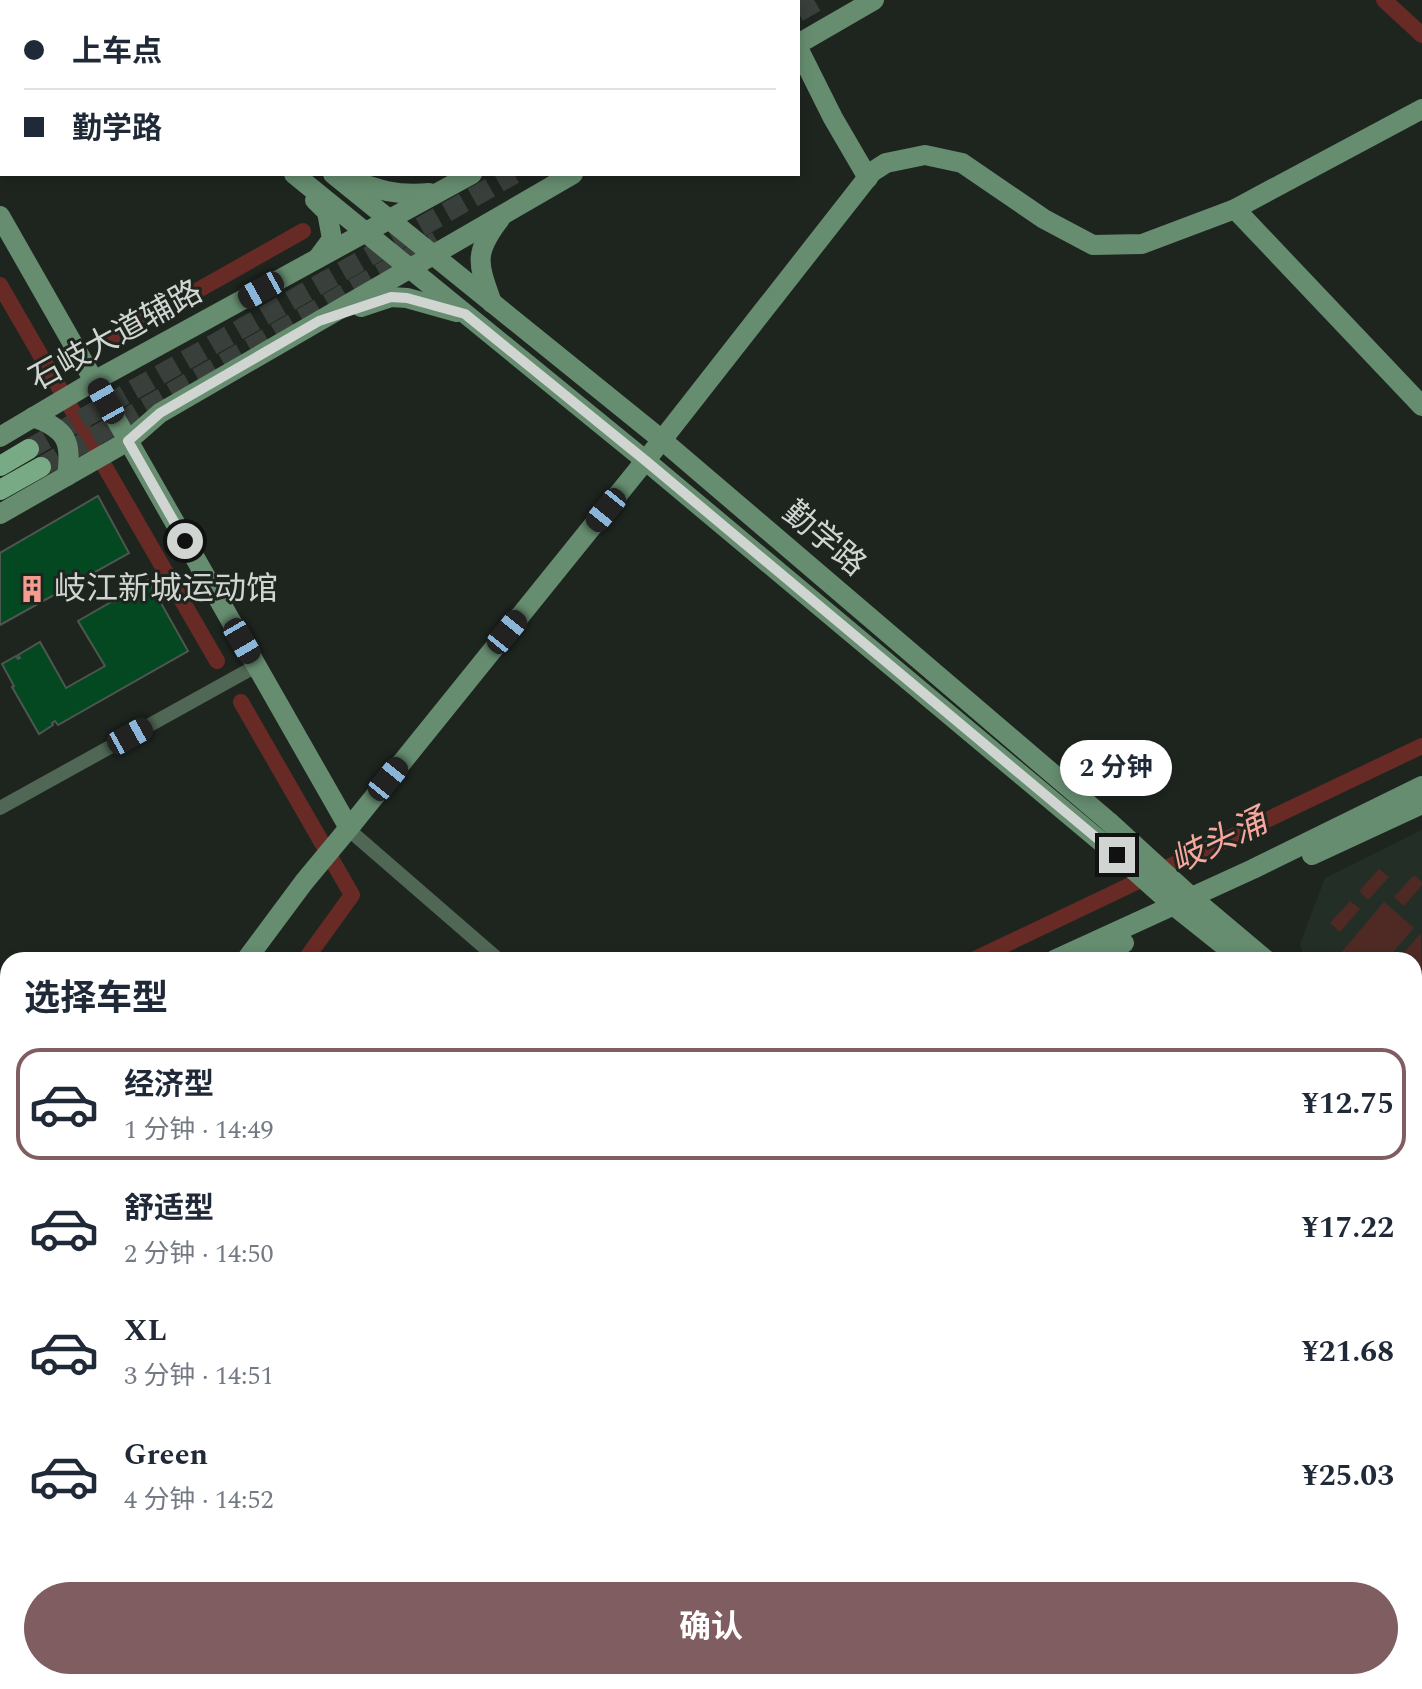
<!DOCTYPE html>
<html lang="zh">
<head>
<meta charset="utf-8">
<style>
  body { margin:0; font-family:Spectral,"Noto Sans SC",serif; background:#f6f6f7; color:#1f2937; height:100vh; display:flex; flex-direction:column; font-size:30px; white-space:nowrap }
  * { box-sizing:border-box; margin:0 }
  p { font-size:26px; color:#747a83 }
  .icon { flex:none; width:44px; height:44px; fill:none; stroke:currentColor; stroke-width:2; stroke-linecap:round; stroke-linejoin:round }
  .map { position:relative; flex:1; overflow:hidden }
  .drawer { position:absolute; left:0px; top:952px; width:1422px; height:738px; display:flex; flex-direction:column; background:#fff; border-radius:24px 24px 0 0; box-shadow:0 4px 12px #0003 }
  .drawer>* { flex:none }
  .top-card { position:absolute; left:0px; top:0px; width:800px; height:176px; box-shadow:0 4px 12px #0003; display:grid; align-content:center; height:176px; padding:0 24px; background:#fff }
  .end { position:absolute; width:36px; height:36px; margin:-18px; border:10px solid #d0d5d1; background:#111; box-shadow:0 0 0 4px #111 }
  .from { border-radius:50% }
  .bubble { position:absolute; height:56px; border-radius:28px; background:#fff; box-shadow:0 4px 12px #0003; font-size:26px; font-weight:700; line-height:56px; text-align:center }
  .car { position:absolute; width:24px; height:48px; margin:-24px -12px; border-radius:10px; box-shadow:0 0 6px 2px #0007; background:linear-gradient(#222 24%,#8ab4d8 0 40%,#222 0 76%,#8ab4d8 0 86%,#222 0) }
  .top-card b { display:flex; align-items:center; gap:28px; height:76px; font-size:30px }
  .top-card b+b { border-top:2px solid #e0e1e3 }
  .top-card i { width:20px; height:20px; background:#1f2937 }
  ul { padding:0; list-style:none }
  li { display:flex; align-items:center; gap:24px; height:112px; margin:0 16px 12px; padding:0 8px; border:4px solid transparent; border-radius:24px }
  li div { flex:1 }
  li b { display:block; font-size:30px }
  li em { font-style:normal; font-weight:700 }
  li.on { border-color:#7f5d60 }
  li>.icon { width:72px; height:72px; stroke-width:1.5 }
  h2 { padding:0 24px; font-size:36px; line-height:96px }
  .primary-button { display:flex; gap:16px; margin-top:auto; padding:16px 24px }
  .primary-button a { flex:1; height:92px; border-radius:48px; background:#7f5d60; color:#fff; font-size:32px; font-weight:700; line-height:92px; text-align:center }
  .map>svg:first-child { display:block }
  .built { fill:#232f26 }
  .green { fill:#4f2a25 }
  .water { fill:#682a24; stroke:#875d58; stroke-width:2 }
  .lines { fill:none; stroke-linecap:round; stroke-linejoin:round }
  .canal { stroke:#682a24; stroke-width:16 }
  .building { fill:#034821; stroke:#4d564f; stroke-width:2 }
  .primary-tunnel { stroke:#393f3a; stroke-width:20; stroke-dasharray:20 10; stroke-linecap:butt }
  .path { stroke:#6b716c; stroke-width:3; stroke-dasharray:4 6; stroke-linecap:butt }
  .street { stroke:#4f6754; stroke-width:14 }
  .secondary { stroke:#668d70; stroke-width:20 }
  .primary { stroke:#78aa85; stroke-width:20 }
  .route { stroke:#d0d5d1; stroke-width:10 }
  .labels { text-anchor:middle; dominant-baseline:central; stroke-width:6; stroke-linejoin:round; paint-order:stroke }
  .street-label { font-size:32px; fill:#d0d5d1; stroke:#1e251f }
  .poi-label { font-size:32px; fill:#d0d5d1; stroke:#1e251f; text-anchor:start }
  .water-label { font-size:34px; font-style:italic; fill:#f7a79d; stroke:#1e251f }
</style>
</head>
<body>
<div class="map">
<svg width="1422" height="1689" viewBox="0 0 1422 1689">
  <rect width="100%" height="100%" fill="#1e251f"/>
  <polygon class="built" points="1422,830 1422,1063 1414,1056 1414,960 1305,960 1300,944 1325,878"/>
  <g class="green">
    <polygon points="1379,869 1389,877 1368,900 1359,891"/>
    <polygon points="1414,875 1422,882 1422,885 1404,906 1394,897"/>
    <polygon points="1350,901 1360,909 1340,932 1330,923"/>
    <polygon points="1384,902 1414,928 1386,960 1347,960 1340,954"/>
    <polygon points="1421,933 1422,992 1414,1001 1414,960 1398,960"/>
    <polygon points="1422,1187 1422,1689 1190,1689 1193,1682 1414,1682 1414,1203"/>
    <polygon points="8,1298 8,1427 0,1424 0,1311"/>
    <polygon points="0,1667 8,1670 8,1682 38,1682 56,1689 0,1689"/>
    <polygon points="666,1682 969,1682 985,1689 684,1689"/>
  </g>
  <g class="water">
    <polygon points="0,1424 8,1427 8,1670 0,1667"/>
    <polygon points="1414,1560 1422,1561 1422,1689 1384,1689 1378,1682 1414,1682"/>
    <polygon points="38,1682 666,1682 684,1689 56,1689"/>
  </g>
  <g class="lines">
    <g class="canal">
      <polyline points="1384,0 1422,35"/>
      <polyline points="709,2 712,0"/>
      <polyline points="0,285 217,661"/>
      <polyline points="113,338 303,231"/>
      <polyline points="241,702 352,895 305,960"/>
      <polyline points="973,960 1422,746"/>
      <polyline points="0,1265 8,1259"/>
    </g>
  </g>
  <g class="building">
    <polygon points="98,496 129,553 0,625 0,553"/>
    <polygon points="148,580 188,651 58,725 55,721 52,723 53,725 39,734 12,687 14,686 2,664 16,656 18,659 20,658 18,655 40,642 66,688 105,666 78,621 113,601 115,602 121,599 119,596"/>
  </g>
  <g class="lines">
    <g class="primary-tunnel">
      <polyline points="798,12 819,0"/>
      <polyline points="29,449 514,174"/>
      <polyline points="41,467 437,241"/>
    </g>
    <g class="path">
      <polyline points="1414,1367 1422,1368"/>
      <polyline points="1414,1457 1422,1465"/>
      <polyline points="1414,1509 1422,1508"/>
      <polyline points="1414,1536 1422,1535"/>
      <polyline points="1298,1682 1301,1689"/>
    </g>
    <g class="street">
      <polyline points="0,140 2,138"/>
      <polyline points="0,808 256,666"/>
      <polyline points="348,829 499,960"/>
      <polyline points="1414,1159 1422,1141"/>
      <polyline points="1173,1689 1176,1682"/>
    </g>
    <g class="secondary">
      <polyline points="80,0 83,2"/>
      <polyline points="119,0 121,2"/>
      <polyline points="784,2 788,0"/>
      <polyline points="798,44 874,0"/>
      <polyline points="798,48 833,118 868,178"/>
      <polyline points="294,174 646,461 1117,855 1173,905 1242,960"/>
      <polyline points="333,174 662,440 1108,821 1191,897 1266,960"/>
      <path d="M348,179c31,11 48,17 81,14"/>
      <polyline points="315,200 327,212 332,239 318,258"/>
      <polyline points="1235,209 1422,406"/>
      <polyline points="0,216 349,828 662,440 872,172 886,163 925,155 962,163 1044,219 1093,245 1142,244 1235,209 1422,109"/>
      <path d="M492,303c-14,-40 -19,-49 8,-84"/>
      <polyline points="361,307 391,297 407,298 457,312"/>
      <path d="M33,417c34,12 39,25 34,59"/>
      <polyline points="0,437 94,381 472,174"/>
      <polyline points="0,514 128,441 160,413 573,174"/>
      <polyline points="1312,855 1422,804"/>
      <polyline points="246,960 304,882 348,829"/>
      <polyline points="1054,960 1253,869 1422,786"/>
      <polyline points="1088,960 1124,943"/>
      <polyline points="1414,1083 1422,1090"/>
      <polyline points="0,1089 8,1099"/>
      <polyline points="1414,1108 1422,1115"/>
      <polyline points="0,1119 8,1129"/>
      <polyline points="1039,1682 1052,1689"/>
      <polyline points="1071,1682 1084,1689"/>
    </g>
    <g class="primary">
      <polyline points="0,466 29,449"/>
      <polyline points="0,490 41,467"/>
    </g>
  </g>
  <g class="lines">
    <polyline class="route" points="185,541 128,441 160,413 319,321 391,297 407,298 465,314 646,461 1117,855"/>
  </g>
  <defs>
    <g id="building-bare" transform="scale(2.16)"><path d="M-4-6H4V6H1V3H-1V6H-4ZM-2.5-4.3h1.7v1.8h-1.7ZM.8-4.3h1.7v1.8H.8ZM-2.5-1h1.7V.8h-1.7ZM.8-1h1.7V.8H.8Z" fill="#f59c91" stroke="#1e251f" stroke-width="2.5" paint-order="stroke"/></g>
  </defs>
  <g fill-rule="evenodd">
    <use href="#building-bare" x="32" y="589"/>
  </g>
  <g class="labels">
    <g class="street-label">
      <text transform="translate(116 336) rotate(-29)">石岐大道辅路</text>
      <text transform="translate(824 539) rotate(40)">勤学路</text>
    </g>
    <g class="poi-label">
      <text x="54" y="589">岐江新城运动馆</text>
    </g>
    <g class="water-label">
      <text transform="translate(1219 842) rotate(-26)">岐头涌</text>
    </g>
  </g>
</svg>
<i class="end from" style="left:185px;top:541px"></i>
<i class="end" style="left:1117px;top:855px"></i>
<div class="bubble" style="left:1060px;top:740px;width:112px">2 分钟</div>
<i class="car" style="left:261px;top:290px;rotate:241deg"></i>
<i class="car" style="left:106px;top:401px;rotate:331deg"></i>
<i class="car" style="left:606px;top:510px;rotate:219deg"></i>
<i class="car" style="left:507px;top:632px;rotate:39deg"></i>
<i class="car" style="left:242px;top:641px;rotate:150deg"></i>
<i class="car" style="left:130px;top:736px;rotate:61deg"></i>
<i class="car" style="left:388px;top:779px;rotate:39deg"></i>
<div class="top-card">
<b><i class="from"></i>上车点</b>
<b><i></i>勤学路</b>
</div>
<section class="drawer">
<h2>选择车型</h2>
<ul>
<li class="on"><svg class="icon" aria-label="car" viewBox="0 0 24 24"><path d="M5 17H2v-5l4-1 3-4h7l3 4 3 1v5h-3M9 17h6M6 11h13"/><circle cx="7" cy="17" r="2"/><circle cx="17" cy="17" r="2"/></svg><div><b>经济型</b><p>1 分钟 · 14:49</p></div><em>¥12.75</em></li>
<li><svg class="icon" aria-label="car" viewBox="0 0 24 24"><path d="M5 17H2v-5l4-1 3-4h7l3 4 3 1v5h-3M9 17h6M6 11h13"/><circle cx="7" cy="17" r="2"/><circle cx="17" cy="17" r="2"/></svg><div><b>舒适型</b><p>2 分钟 · 14:50</p></div><em>¥17.22</em></li>
<li><svg class="icon" aria-label="car" viewBox="0 0 24 24"><path d="M5 17H2v-5l4-1 3-4h7l3 4 3 1v5h-3M9 17h6M6 11h13"/><circle cx="7" cy="17" r="2"/><circle cx="17" cy="17" r="2"/></svg><div><b>XL</b><p>3 分钟 · 14:51</p></div><em>¥21.68</em></li>
<li><svg class="icon" aria-label="car" viewBox="0 0 24 24"><path d="M5 17H2v-5l4-1 3-4h7l3 4 3 1v5h-3M9 17h6M6 11h13"/><circle cx="7" cy="17" r="2"/><circle cx="17" cy="17" r="2"/></svg><div><b>Green</b><p>4 分钟 · 14:52</p></div><em>¥25.03</em></li>
</ul>
<div class="primary-button"><a>确认</a></div>
</section>
</div>
</body>
</html>
